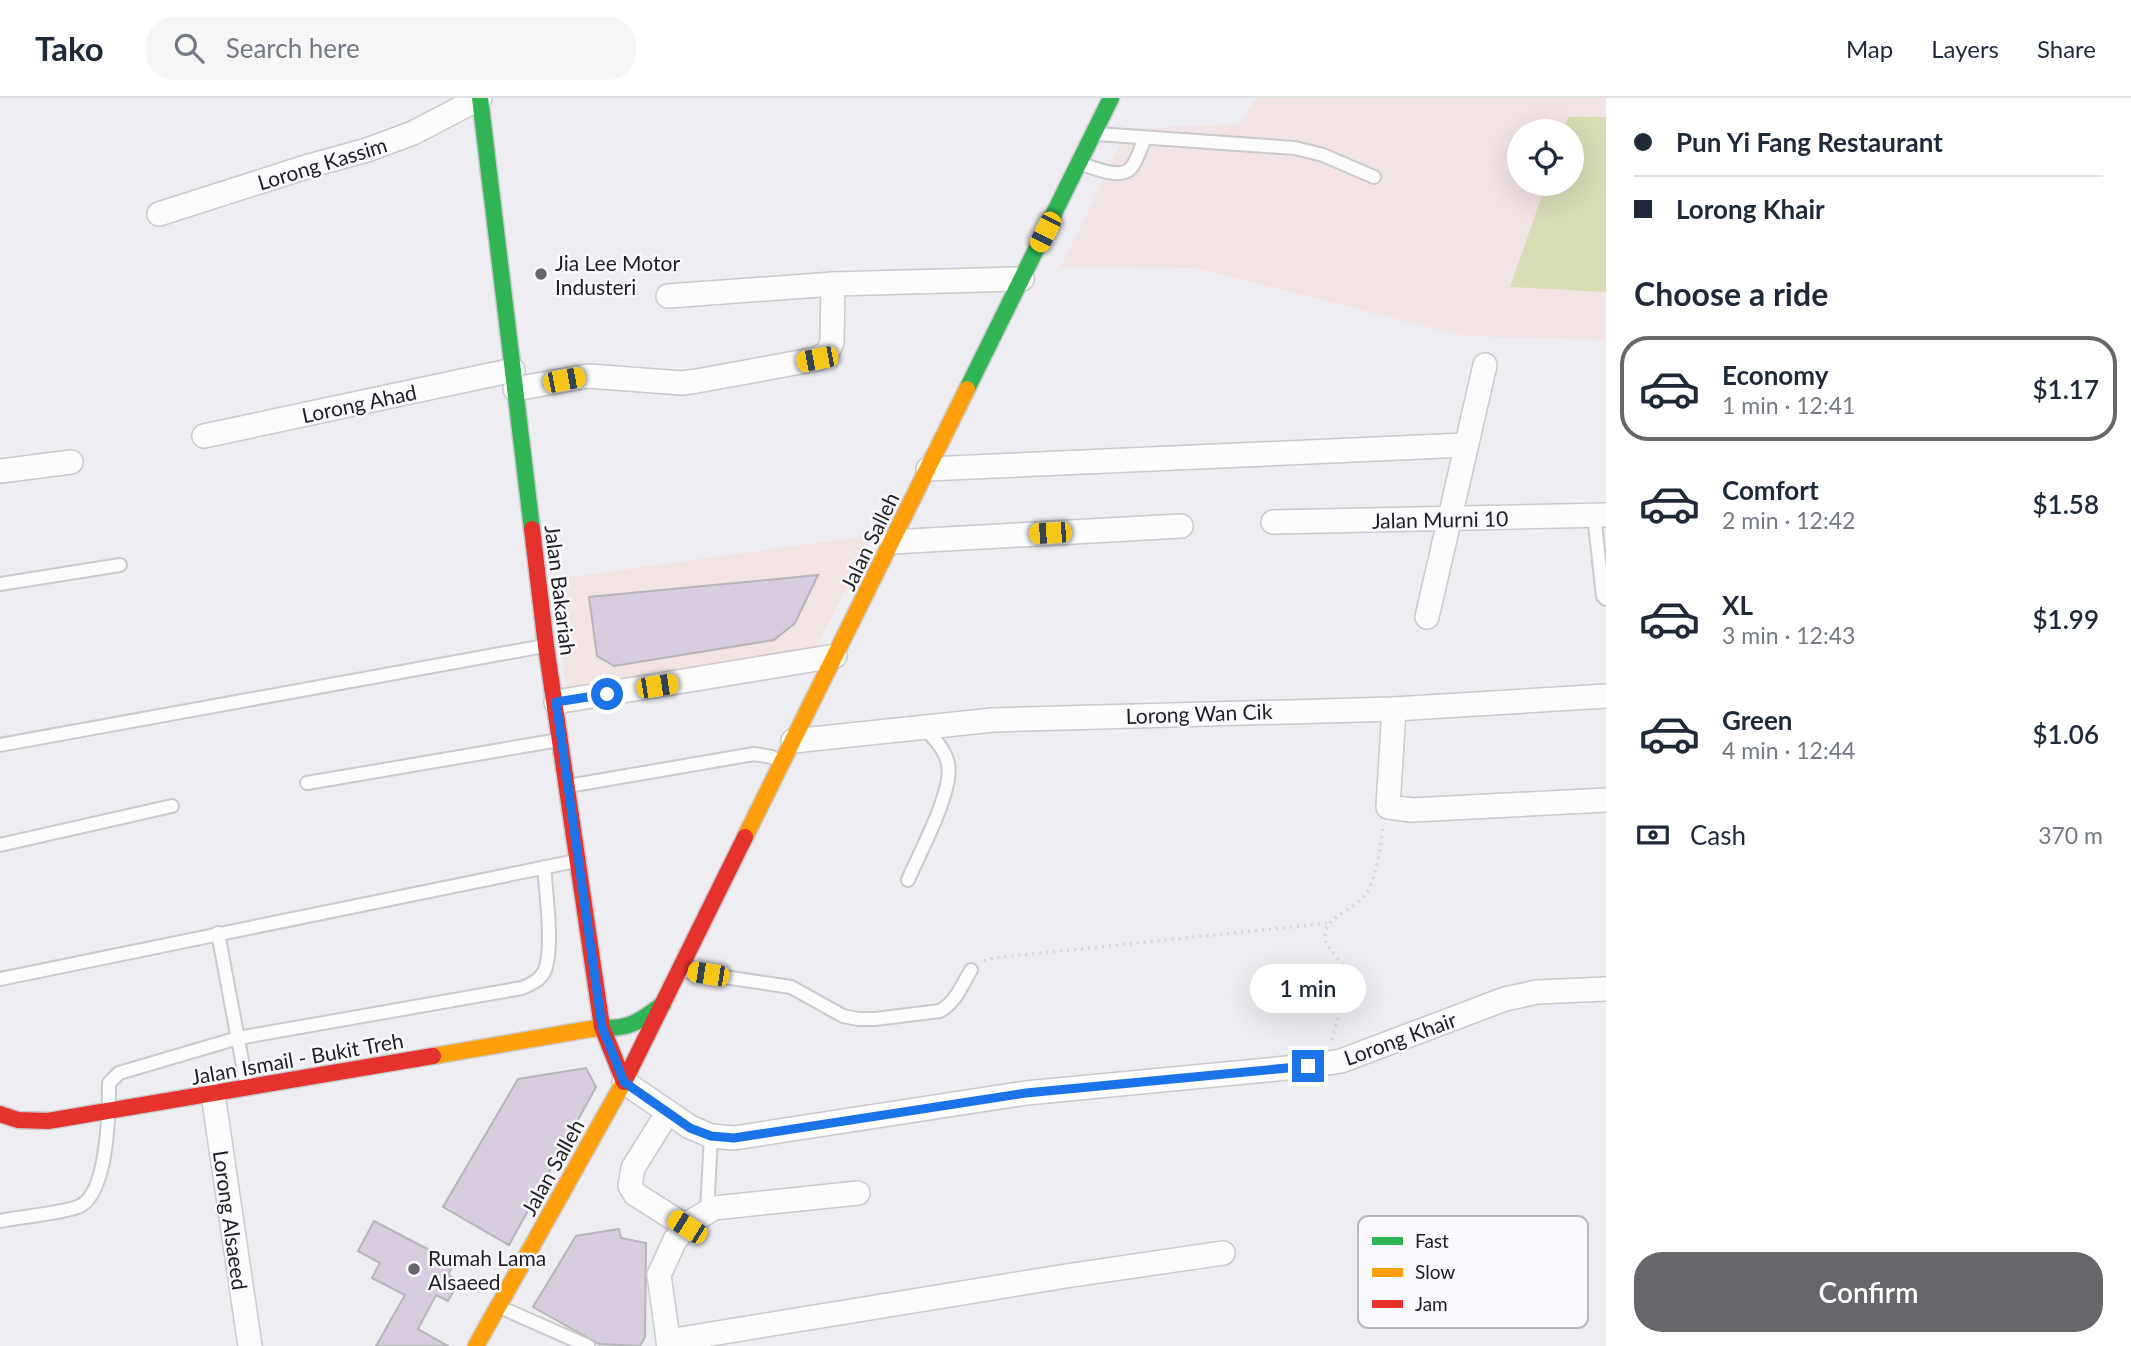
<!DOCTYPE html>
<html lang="en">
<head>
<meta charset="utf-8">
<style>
  body { margin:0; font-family:Lato,sans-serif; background:#f6f6f7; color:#1f2937; height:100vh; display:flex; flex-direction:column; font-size:26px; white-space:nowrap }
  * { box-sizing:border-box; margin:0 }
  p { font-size:23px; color:#747a83 }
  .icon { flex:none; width:38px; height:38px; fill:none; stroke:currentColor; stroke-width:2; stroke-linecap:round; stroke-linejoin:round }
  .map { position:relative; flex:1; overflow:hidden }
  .panel { display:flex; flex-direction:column; background:#fff; width:525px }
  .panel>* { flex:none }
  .guide { display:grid; align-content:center; height:154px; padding:0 28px; background:#fff }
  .buttons { position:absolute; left:1507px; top:21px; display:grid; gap:14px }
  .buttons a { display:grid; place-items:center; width:77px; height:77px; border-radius:50%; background:#fff; box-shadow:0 7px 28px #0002; font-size:35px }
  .end { position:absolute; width:32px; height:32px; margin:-16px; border:9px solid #1a73e8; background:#fff; box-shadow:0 0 0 4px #fff }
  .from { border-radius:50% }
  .bubble { position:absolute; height:49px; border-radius:24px; background:#fff; box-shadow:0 7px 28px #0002; font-size:23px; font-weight:600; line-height:49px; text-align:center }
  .car { position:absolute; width:21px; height:42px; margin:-21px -10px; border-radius:9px; box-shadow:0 0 5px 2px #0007; background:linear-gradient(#f5c518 24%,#345 0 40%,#f5c518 0 76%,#345 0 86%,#f5c518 0) }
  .guide b { display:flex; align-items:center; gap:24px; height:66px; font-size:26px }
  .guide b+b { border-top:2px solid #e0e1e3 }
  .guide i { width:18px; height:18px; background:#1f2937 }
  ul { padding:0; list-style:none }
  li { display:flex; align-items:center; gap:21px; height:105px; margin:0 14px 10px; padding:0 14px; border:4px solid transparent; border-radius:28px }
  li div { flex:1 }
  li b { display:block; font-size:26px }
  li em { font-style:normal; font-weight:600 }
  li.selected { border-color:#67676b }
  li>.icon { width:63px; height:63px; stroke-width:1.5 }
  h2 { padding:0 28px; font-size:32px; line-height:84px }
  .pay { display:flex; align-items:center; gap:18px; height:77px; padding:0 28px; font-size:26px }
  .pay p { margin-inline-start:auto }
  .primary-button { display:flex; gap:14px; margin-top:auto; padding:14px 28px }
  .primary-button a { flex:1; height:80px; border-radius:28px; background:#67676b; color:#fff; font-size:28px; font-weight:600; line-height:80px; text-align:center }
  header { display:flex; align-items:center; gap:42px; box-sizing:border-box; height:98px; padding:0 35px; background:#fff; border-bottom:2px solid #e0e1e3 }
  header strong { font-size:33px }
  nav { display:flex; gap:38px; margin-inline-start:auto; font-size:24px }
  .search { width:490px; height:63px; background:#f6f6f7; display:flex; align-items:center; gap:18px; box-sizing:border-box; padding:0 24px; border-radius:28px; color:#747a83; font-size:26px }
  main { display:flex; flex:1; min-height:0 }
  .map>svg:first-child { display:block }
  .commercial { fill:#f1e4e2 }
  .education { fill:#f2e3e5; fill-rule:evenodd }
  .grass { fill:#d8dcb7 }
  .building { fill:#d8cddf; stroke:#b6b5b9; stroke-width:2 }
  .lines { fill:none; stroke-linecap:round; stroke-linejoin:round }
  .lane-casing { stroke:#cacacd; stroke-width:16 }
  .street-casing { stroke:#cacacd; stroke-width:26 }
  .fast-casing { stroke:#cacacd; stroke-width:19 }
  .slow-casing { stroke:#cacacd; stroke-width:19 }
  .jam-casing { stroke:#cacacd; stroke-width:19 }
  .path { stroke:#d6d6d7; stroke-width:3.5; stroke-dasharray:2 5; stroke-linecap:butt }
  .lane { stroke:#fcfcfd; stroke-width:12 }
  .street { stroke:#fcfcfd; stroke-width:23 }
  .fast { stroke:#30b455; stroke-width:16 }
  .slow { stroke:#ff9f0a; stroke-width:16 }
  .jam { stroke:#e5322d; stroke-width:16 }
  .route { stroke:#1a73e8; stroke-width:9 }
  .poi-dot { fill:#67676b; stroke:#f9f9fe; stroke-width:2.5 }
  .labels { text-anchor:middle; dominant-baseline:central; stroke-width:5; stroke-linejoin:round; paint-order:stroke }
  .street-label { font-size:21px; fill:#1f1f22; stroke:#f9f9fe }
  .poi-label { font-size:21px; fill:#1f1f22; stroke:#f9f9fe; text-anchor:start }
  .key { fill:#f9f9fe; stroke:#b8b8bc; stroke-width:2 }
  .key-label { font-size:19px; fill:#1f1f22 }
</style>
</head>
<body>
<header>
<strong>Tako</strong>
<div class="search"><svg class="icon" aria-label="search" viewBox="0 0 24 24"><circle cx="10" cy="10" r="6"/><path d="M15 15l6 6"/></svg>Search here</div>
<nav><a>Map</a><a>Layers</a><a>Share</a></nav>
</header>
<main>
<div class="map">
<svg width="1606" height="1248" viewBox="0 0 1606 1248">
  <rect width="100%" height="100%" fill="#ededf2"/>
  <polygon class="commercial" points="874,437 814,553 567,593 550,482"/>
  <path class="education" d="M1257,0h349v242l-142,-4 -269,-68 -134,-1 67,-138 112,-5zM1519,33h53v53h-53z"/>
  <polygon class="grass" points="1568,19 1606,19 1606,194 1510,189 1546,86 1572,86 1572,33 1564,33"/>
  <g class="building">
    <polygon points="818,477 795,525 774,542 614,568 597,558 589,499"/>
    <polygon points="586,970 596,989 509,1147 443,1109 518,981"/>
    <polygon points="374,1123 454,1165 448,1177 459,1183 448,1203 436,1197 418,1231 448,1248 376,1248 405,1197 372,1180 380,1165 358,1153"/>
    <polygon points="619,1131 621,1140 646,1145 645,1239 640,1248 599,1246 533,1209 576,1138"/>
  </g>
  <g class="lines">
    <g class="lane-casing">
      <g id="lane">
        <polyline points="1097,36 1295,50 1323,57 1374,79"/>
        <path d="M1082,66c12,4 39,16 49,4 6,-7 10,-21 14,-30"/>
        <polyline points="1594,417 1603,498 1606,501"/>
        <polyline points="0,486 120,467"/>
        <polyline points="0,647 544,548"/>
        <polyline points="307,685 559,642"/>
        <polyline points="568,688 754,656 772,659 780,664"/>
        <polyline points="0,747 172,708"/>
        <path d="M908,782c11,-26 46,-90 40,-116 -3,-15 -14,-25 -23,-36"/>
        <polyline points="218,835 247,989"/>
        <path d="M684,873l107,16 52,29 15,3h17l65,-8c16,-9 22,-26 31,-41"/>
        <polyline points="0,881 576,763"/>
        <polyline points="707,1114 711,1038"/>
        <path d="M0,1123c19,-4 65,-8 80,-15 28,-14 29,-95 29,-123l10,-10 119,-35 284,-50c9,-4 17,-7 22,-16 10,-21 2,-80 0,-105"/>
        <polyline points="502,1210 588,1248"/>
      </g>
    </g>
    <g class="street-casing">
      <g id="street">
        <polyline points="159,116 309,68 367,52 413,35 480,0"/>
        <polyline points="668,198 833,186 1022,181"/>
        <polyline points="515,291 588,278 682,285 697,283 817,261 828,254 832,244 833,186"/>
        <polyline points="204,338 513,272"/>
        <polyline points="928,371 1465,347"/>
        <polyline points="0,373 71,364"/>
        <polyline points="1273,424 1606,417"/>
        <polyline points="892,444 1181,428"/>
        <polyline points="1427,519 1485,267"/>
        <polyline points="556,604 835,558"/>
        <polyline points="1394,611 1388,709 1412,712 1606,702"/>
        <polyline points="793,643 993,622 1394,611 1606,598"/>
        <polyline points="624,984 690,1029 711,1038 734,1040 1026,995 1308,968 1341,963 1505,901 1537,894 1606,891"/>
        <polyline points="213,996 250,1248"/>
        <polyline points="668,1014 633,1070 630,1088 635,1096 687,1129"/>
        <polyline points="668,1243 1066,1178 1223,1155"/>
        <polyline points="669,1248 659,1177 675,1142 692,1123 714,1110 858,1095"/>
      </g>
    </g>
    <g class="fast-casing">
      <g id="fast">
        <polyline points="480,0 532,431"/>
        <polyline points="967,291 1111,0"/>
        <path d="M602,929c26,4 41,-8 61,-23"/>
      </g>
    </g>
    <g class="slow-casing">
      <g id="slow">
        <polyline points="745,739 967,291"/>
        <polyline points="433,958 602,929"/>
        <polyline points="476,1248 625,982"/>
      </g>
    </g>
    <g class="jam-casing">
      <g id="jam">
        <polyline points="532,431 546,548 602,929 624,984"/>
        <polyline points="625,982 745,739"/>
        <polyline points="0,1016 18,1022 48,1023 433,958"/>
      </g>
    </g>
    <g class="path">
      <polyline points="984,863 993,860 1330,825"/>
      <path d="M1332,942c4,-18 17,-52 13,-69 -3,-13 -23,-23 -20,-38 3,-17 30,-24 39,-37 12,-14 16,-49 19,-68"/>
    </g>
    <use href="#lane" class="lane"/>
    <use href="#street" class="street"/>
    <use href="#fast" class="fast"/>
    <use href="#slow" class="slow"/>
    <use href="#jam" class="jam"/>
  </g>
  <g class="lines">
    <polyline class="route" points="607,596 556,604 602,929 624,984 690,1030 711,1038 734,1040 1026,995 1308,968"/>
  </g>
  <g class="poi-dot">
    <circle cx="541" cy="176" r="7"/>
    <circle cx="414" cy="1171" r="7"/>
  </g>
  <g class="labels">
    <g class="street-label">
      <text transform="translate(322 65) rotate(-17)">Lorong Kassim</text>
      <text transform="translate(359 305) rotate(-12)">Lorong Ahad</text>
      <text transform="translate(1440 421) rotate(-1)">Jalan Murni 10</text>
      <text transform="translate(869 443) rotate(-64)">Jalan Salleh</text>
      <text transform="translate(561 492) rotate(83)">Jalan Bakariah</text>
      <text transform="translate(1199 615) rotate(-2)">Lorong Wan Cik</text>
      <text transform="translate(1400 940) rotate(-20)">Lorong Khair</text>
      <text transform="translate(297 960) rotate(-10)">Jalan Ismail - Bukit Treh</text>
      <text transform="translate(552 1069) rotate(-61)">Jalan Salleh</text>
      <text transform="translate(231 1122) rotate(82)">Lorong Alsaeed</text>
    </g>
    <g class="poi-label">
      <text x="555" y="164">Jia Lee Motor<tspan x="555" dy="24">Industeri</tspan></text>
      <text x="428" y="1159">Rumah Lama<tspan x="428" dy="24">Alsaeed</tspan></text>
    </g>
  </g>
  <rect x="1358" y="1118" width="230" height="112" rx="10" class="key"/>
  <rect x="1372" y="1139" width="31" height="8" fill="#30b455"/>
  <rect x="1372" y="1170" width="31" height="9" fill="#ff9f0a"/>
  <rect x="1372" y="1202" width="31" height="8" fill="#e5322d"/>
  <g class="key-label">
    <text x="1415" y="1150">Fast</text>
    <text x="1415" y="1181">Slow</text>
    <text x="1415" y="1213">Jam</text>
  </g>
</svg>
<div class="buttons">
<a><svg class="icon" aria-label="locate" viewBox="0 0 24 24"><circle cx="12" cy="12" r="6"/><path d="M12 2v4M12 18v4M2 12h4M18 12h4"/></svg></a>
</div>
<i class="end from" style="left:607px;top:596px"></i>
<i class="end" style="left:1308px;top:968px"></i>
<div class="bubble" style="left:1250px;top:866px;width:116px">1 min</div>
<i class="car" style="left:1045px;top:134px;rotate:207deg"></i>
<i class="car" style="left:817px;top:261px;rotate:259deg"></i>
<i class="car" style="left:564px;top:282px;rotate:79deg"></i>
<i class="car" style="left:1050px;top:435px;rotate:267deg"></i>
<i class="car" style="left:657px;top:588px;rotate:81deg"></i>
<i class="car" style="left:708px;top:876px;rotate:279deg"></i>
<i class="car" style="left:687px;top:1129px;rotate:302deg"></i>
</div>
<section class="panel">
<div class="guide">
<b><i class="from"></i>Pun Yi Fang Restaurant</b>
<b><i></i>Lorong Khair</b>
</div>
<h2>Choose a ride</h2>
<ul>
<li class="selected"><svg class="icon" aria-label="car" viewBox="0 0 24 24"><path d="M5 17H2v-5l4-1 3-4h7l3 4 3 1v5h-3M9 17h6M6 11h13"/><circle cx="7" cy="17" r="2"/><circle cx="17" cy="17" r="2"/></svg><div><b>Economy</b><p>1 min · 12:41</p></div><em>$1.17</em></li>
<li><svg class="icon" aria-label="car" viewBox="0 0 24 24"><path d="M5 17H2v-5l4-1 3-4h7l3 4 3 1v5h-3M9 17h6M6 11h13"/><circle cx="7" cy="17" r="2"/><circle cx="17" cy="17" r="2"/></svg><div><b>Comfort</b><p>2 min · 12:42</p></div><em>$1.58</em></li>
<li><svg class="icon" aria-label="car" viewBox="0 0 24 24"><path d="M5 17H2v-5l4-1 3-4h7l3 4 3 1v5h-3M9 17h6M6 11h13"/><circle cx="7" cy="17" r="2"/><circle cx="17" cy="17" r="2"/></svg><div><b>XL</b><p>3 min · 12:43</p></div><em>$1.99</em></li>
<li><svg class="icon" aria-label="car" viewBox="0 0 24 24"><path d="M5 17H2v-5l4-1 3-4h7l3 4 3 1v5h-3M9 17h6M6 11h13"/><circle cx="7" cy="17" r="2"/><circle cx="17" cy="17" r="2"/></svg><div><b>Green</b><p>4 min · 12:44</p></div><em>$1.06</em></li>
</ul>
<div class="pay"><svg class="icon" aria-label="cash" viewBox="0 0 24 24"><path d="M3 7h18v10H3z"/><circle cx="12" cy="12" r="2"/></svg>Cash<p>370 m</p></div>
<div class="primary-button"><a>Confirm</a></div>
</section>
</main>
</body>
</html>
